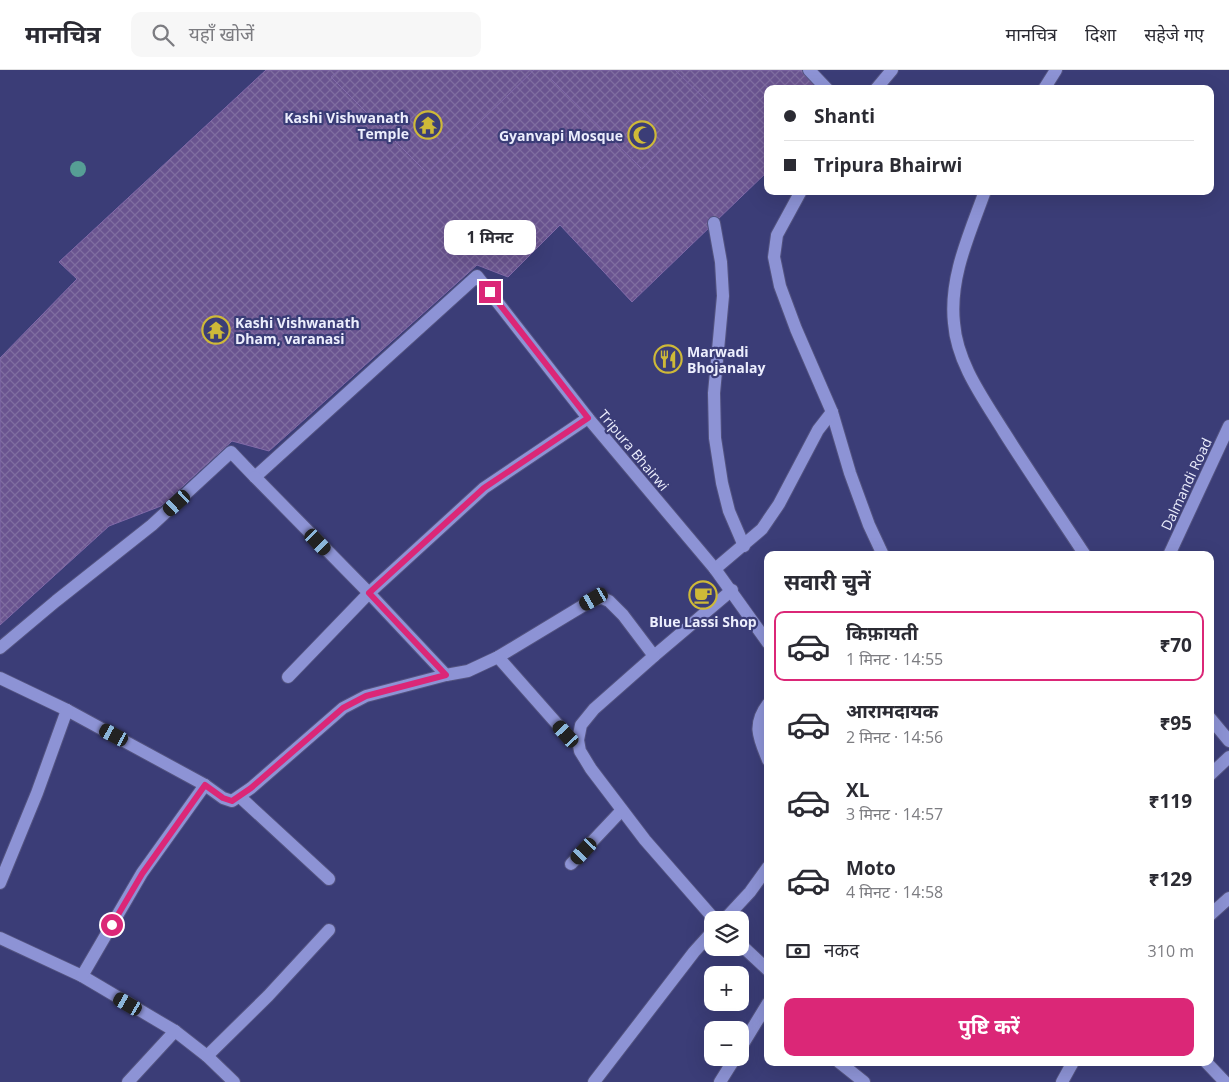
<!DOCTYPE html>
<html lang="hi">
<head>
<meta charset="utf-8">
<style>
  body { margin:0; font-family:"Open Sans","Noto Sans Devanagari",sans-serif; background:#f7f7f7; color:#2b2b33; height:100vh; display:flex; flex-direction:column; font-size:19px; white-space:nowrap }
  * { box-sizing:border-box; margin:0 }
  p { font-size:16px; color:#7c7c81 }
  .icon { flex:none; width:28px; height:28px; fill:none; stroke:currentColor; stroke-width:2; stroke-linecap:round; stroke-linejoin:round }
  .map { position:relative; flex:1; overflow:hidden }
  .panel { position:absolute; left:764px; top:481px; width:450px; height:515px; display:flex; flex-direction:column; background:#fff; border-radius:10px; box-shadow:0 5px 20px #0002 }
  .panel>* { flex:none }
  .banner { position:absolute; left:764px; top:15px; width:450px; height:110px; border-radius:10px; box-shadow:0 5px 20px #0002; display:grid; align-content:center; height:110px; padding:0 20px; background:#fff }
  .controls { position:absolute; left:704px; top:841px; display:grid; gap:10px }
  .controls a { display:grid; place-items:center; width:45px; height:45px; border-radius:10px; background:#fff; box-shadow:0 5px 20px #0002; font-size:25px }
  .end { position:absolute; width:22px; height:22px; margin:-11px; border:6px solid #db2777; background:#fff; box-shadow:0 0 0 2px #fff }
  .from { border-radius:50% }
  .bubble { position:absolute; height:35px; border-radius:10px; background:#fff; box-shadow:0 5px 20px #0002; font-size:16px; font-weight:700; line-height:35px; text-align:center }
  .car { position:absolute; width:15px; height:30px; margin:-15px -8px; border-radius:6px; box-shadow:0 0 4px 1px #0007; background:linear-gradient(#222 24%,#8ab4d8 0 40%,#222 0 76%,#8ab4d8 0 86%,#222 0) }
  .banner b { display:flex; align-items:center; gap:18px; height:48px; font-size:19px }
  .banner b+b { border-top:1px solid #e1e1e2 }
  .banner i { width:12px; height:12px; background:#2b2b33 }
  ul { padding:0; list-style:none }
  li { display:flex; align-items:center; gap:15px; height:70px; margin:0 10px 8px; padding:0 10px; border:2px solid transparent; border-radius:10px }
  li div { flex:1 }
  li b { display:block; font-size:19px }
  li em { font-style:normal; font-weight:700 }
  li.selected { border-color:#db2777 }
  li>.icon { width:45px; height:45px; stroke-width:1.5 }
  h2 { padding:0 20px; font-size:22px; line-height:60px }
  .pay { display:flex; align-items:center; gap:12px; height:55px; padding:0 20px; font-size:19px }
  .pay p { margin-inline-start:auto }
  .primary-button { display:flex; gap:10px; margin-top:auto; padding:10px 20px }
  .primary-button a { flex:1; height:58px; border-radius:10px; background:#db2777; color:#fff; font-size:20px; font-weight:700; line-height:58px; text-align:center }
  header { display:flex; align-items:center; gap:30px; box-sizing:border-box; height:70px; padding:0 25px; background:#fff; border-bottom:1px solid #e1e1e2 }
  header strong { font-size:24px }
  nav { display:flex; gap:28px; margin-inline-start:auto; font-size:18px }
  .search { width:350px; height:45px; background:#f7f7f7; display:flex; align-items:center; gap:12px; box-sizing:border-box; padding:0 18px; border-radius:10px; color:#7c7c81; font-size:19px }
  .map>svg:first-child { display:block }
  .building { fill:url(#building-cross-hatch); stroke:#816aa9 }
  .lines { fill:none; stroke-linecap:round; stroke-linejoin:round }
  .minor-casing { stroke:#535380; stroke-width:14 }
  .minor { stroke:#8d93d5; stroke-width:12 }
  .tree { fill:#569e95 }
  .route { stroke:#db2777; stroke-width:6 }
  .labels { text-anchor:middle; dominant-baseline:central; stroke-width:4.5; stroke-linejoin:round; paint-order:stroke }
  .poi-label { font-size:14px; font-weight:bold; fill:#eceefd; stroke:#3b3d77; text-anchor:end }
  .street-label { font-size:14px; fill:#eceefd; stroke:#3b3d77 }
</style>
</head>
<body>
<header>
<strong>मानचित्र</strong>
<div class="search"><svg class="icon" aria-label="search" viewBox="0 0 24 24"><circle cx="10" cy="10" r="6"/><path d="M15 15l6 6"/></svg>यहाँ खोजें</div>
<nav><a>मानचित्र</a><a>दिशा</a><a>सहेजे गए</a></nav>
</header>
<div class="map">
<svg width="1229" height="1012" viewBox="0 0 1229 1012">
  <defs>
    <pattern id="building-cross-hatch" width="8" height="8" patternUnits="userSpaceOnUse" patternTransform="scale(1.25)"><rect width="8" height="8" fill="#6a5490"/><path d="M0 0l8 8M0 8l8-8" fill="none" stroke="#7f6da0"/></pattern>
  </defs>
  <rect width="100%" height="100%" fill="#3b3d77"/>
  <g class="building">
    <polygon points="266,0 801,0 820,19 768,19 768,101 632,232 560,155 508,207 477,195 269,381 232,371 161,436 109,456 0,555 0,288 77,209 59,192"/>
    <polygon points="339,0 534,0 427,103 331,7"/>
    <polygon points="560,0 675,0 708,32 642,99 551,9"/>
  </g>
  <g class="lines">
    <g class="minor-casing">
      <g id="minor">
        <polyline points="809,0 827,19"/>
        <polyline points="876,19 892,0"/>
        <polyline points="1044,19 1056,0"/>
        <polyline points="801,121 777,165 774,187 780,216 796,259 832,342 850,403 869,455 883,485"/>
        <path d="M985,121c-15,42 -36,86 -31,132 3,40 29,75 50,109 26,41 54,82 81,123"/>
        <polyline points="714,153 721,192 723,226 714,323 715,368 722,413 729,441 744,476"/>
        <polyline points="1169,485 1229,356"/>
        <polyline points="715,499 762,459 779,434 818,360 832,342"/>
        <polyline points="0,578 56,531 152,455 231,382 255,407 477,206 588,348 715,499 768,573"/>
        <polyline points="654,586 732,520"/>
        <polyline points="498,587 566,664"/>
        <polyline points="446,605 468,601 498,587 594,529 602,528 609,531 623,545 654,586 594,639 581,655 578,670 580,681 591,699 645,770 715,850"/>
        <polyline points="288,607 369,523 484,418 588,348"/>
        <polyline points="0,608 67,640 205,715"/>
        <path d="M768,634c-16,21 -9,34 0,56"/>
        <polyline points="1210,648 1229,671"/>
        <polyline points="1210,705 1229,687"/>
        <polyline points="240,727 329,809"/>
        <polyline points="571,794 622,740"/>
        <polyline points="0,813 37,723 67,640"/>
        <polyline points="1210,845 1229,828"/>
        <polyline points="724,850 750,822 768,797"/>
        <polyline points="0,868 82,906 175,961"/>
        <polyline points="740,874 768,900"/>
        <polyline points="82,906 142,803 205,715 223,728 232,731 251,718 343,638 366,626 446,605 369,523 255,407"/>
        <polyline points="740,979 768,933"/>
        <polyline points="207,986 268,926 329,860"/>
        <polyline points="839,992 864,1012"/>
        <polyline points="1206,992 1225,1012"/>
        <polyline points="128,1012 175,961 207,986 234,1012"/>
        <polyline points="594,1012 694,882 712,862"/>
        <polyline points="720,1012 735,988"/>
        <polyline points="1062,1012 1073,992"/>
      </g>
    </g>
    <use href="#minor" class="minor"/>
  </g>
  <circle class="tree" cx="78" cy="99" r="8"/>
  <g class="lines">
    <polyline class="route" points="112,855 142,804 205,715 223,728 232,731 251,718 343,638 366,626 446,605 369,523 484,418 588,348 490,222"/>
  </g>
  <defs>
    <g id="temple-ring" transform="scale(1.4375)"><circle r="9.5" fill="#3b3d77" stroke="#ceb938" stroke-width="1.5"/><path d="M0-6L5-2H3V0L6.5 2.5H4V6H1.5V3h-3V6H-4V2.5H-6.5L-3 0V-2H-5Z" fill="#ceb938"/></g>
    <g id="mosque-ring" transform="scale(1.4375)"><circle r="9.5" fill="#3b3d77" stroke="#ceb938" stroke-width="1.5"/><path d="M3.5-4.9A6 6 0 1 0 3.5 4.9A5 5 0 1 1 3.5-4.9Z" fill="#ceb938"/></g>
    <g id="restaurant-ring" transform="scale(1.4375)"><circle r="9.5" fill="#3b3d77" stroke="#ceb938" stroke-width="1.5"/><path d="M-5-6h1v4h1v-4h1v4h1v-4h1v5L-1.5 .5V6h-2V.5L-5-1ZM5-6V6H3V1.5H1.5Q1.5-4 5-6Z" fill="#ceb938"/></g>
    <g id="cafe-ring" transform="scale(1.4375)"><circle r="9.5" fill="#3b3d77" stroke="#ceb938" stroke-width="1.5"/><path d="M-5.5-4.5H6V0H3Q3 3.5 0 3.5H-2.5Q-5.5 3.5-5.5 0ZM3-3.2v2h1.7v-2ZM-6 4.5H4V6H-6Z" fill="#ceb938"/></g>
  </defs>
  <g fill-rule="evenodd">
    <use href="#temple-ring" x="428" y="55"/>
    <use href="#mosque-ring" x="642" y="65"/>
    <use href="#temple-ring" x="216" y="260"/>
    <use href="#restaurant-ring" x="668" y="289"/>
    <use href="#cafe-ring" x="703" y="525"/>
  </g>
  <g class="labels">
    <g class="poi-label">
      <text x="409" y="47">Kashi Vishwanath<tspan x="409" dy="16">Temple</tspan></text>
      <text x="623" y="65">Gyanvapi Mosque</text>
      <text x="235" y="252" text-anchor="start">Kashi Vishwanath<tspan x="235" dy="16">Dham, varanasi</tspan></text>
      <text x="687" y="281" text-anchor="start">Marwadi<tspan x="687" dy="16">Bhojanalay</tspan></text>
      <text x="703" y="551" text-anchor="middle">Blue Lassi Shop</text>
    </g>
    <g class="street-label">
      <text transform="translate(634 380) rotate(50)">Tripura Bhairwi</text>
      <text transform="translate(1186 414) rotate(-65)">Dalmandi Road</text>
    </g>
  </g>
</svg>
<div class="controls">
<a><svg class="icon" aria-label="layers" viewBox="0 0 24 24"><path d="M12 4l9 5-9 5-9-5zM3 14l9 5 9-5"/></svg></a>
<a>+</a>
<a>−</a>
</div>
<i class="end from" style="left:112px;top:855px"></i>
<i class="end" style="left:490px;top:222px"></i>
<div class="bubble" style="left:444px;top:150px;width:92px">1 मिनट</div>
<i class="car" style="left:177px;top:433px;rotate:228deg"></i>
<i class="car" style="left:318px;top:472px;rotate:136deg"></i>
<i class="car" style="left:594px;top:529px;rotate:240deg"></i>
<i class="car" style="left:566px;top:664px;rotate:318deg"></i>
<i class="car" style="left:114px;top:665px;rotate:298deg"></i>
<i class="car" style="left:584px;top:781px;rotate:223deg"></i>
<i class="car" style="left:128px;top:934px;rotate:300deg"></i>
<div class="banner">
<b><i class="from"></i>Shanti</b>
<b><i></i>Tripura Bhairwi</b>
</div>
<section class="panel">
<h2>सवारी चुनें</h2>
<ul>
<li class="selected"><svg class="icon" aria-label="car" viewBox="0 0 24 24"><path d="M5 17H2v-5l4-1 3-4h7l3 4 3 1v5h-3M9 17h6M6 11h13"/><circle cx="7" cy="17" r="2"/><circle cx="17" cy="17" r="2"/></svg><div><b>किफ़ायती</b><p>1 मिनट · 14:55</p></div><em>₹70</em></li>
<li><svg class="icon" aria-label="car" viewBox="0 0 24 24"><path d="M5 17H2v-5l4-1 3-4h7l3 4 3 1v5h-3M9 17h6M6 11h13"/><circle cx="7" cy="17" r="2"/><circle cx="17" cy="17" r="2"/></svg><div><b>आरामदायक</b><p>2 मिनट · 14:56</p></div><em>₹95</em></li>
<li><svg class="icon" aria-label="car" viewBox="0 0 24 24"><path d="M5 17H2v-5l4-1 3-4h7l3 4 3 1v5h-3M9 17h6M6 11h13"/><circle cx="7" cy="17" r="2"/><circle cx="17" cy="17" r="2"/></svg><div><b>XL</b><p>3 मिनट · 14:57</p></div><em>₹119</em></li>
<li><svg class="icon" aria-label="car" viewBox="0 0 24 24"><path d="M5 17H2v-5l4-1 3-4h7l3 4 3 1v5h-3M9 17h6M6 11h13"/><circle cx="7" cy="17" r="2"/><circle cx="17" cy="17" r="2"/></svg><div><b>Moto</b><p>4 मिनट · 14:58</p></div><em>₹129</em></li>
</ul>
<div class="pay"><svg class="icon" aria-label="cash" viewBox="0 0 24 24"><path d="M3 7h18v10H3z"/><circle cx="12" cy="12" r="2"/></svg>नकद<p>310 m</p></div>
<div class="primary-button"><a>पुष्टि करें</a></div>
</section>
</div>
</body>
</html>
